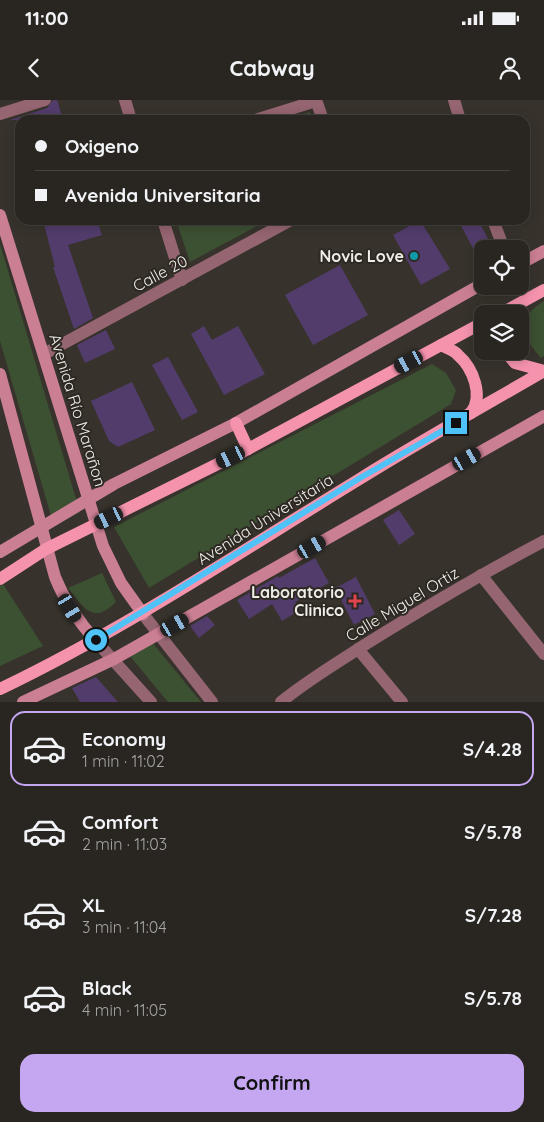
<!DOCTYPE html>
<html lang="en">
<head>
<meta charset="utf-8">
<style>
  body { margin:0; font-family:Quicksand,sans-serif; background:#35322e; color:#f1f3f6; height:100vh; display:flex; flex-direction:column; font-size:19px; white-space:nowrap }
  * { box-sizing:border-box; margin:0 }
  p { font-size:16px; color:#a5a5a5 }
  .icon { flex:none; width:28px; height:28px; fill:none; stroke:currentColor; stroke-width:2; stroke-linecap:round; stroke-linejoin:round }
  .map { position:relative; height:602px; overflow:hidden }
  .side { display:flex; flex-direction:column; background:#292621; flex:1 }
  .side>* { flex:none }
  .hud { position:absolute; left:15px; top:15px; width:515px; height:110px; border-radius:15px; box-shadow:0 2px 12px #0003,0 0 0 1px #45433f; display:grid; align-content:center; height:110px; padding:0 20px; background:#292621 }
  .buttons { position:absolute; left:474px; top:140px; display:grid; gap:10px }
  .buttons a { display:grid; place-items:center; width:55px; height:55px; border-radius:10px; background:#292621; box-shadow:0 2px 12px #0003,0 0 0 1px #45433f; font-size:25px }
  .end { position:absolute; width:22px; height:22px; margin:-11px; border:6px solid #4fc3f7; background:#111; box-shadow:0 0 0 2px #111 }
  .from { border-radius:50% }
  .car { position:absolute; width:15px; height:30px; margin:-15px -8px; border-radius:6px; box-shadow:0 0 4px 1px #0007; background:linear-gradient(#222 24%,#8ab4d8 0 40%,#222 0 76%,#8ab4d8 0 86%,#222 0) }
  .hud b { display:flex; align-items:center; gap:18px; height:48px; font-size:19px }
  .hud b+b { border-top:1px solid #45433f }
  .hud i { width:12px; height:12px; background:#f1f3f6 }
  ul { padding:9px 0 0; list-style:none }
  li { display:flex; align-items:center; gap:15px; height:75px; margin:0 10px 8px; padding:0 10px; border:2px solid transparent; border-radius:15px }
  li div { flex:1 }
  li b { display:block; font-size:19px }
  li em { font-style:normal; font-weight:700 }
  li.on { border-color:#c5a7f1 }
  li>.icon { width:45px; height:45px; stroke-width:1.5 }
  .cta { display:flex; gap:10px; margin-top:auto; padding:10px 20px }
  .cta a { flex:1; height:58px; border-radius:15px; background:#c5a7f1; color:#111; font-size:20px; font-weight:700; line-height:58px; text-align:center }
  .status { display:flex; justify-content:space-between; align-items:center; height:35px; padding:0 25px; background:#292621; direction:ltr }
  .status svg { height:14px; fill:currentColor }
  header { display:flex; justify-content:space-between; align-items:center; height:65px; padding:0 20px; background:#292621; font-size:22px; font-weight:700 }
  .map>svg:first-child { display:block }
  .green { fill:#3c5032 }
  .building { fill:#523c6c }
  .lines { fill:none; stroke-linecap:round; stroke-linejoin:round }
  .pedestrian { stroke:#956571; stroke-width:12 }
  .minor { stroke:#956571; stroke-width:12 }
  .tertiary { stroke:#956571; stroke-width:12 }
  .secondary { stroke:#cb7f93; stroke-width:12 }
  .primary { stroke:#f593ad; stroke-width:12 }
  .route { stroke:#4fc3f7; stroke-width:6 }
  .culture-dot { fill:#0f9aa8; stroke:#2d2922; stroke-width:2 }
  .health-dot { fill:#e0444e; stroke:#2d2922; stroke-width:2 }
  .labels { text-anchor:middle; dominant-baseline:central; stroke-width:4; stroke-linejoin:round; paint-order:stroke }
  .poi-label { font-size:16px; font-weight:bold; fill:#efede8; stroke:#2d2922; text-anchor:end }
  .street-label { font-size:16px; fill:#efede8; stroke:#2d2922 }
</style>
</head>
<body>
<div class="status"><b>11:00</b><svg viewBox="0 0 49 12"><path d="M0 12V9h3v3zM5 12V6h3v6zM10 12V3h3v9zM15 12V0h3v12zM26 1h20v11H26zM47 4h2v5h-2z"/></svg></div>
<header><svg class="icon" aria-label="back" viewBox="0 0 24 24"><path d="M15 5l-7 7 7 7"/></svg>Cabway<svg class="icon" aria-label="person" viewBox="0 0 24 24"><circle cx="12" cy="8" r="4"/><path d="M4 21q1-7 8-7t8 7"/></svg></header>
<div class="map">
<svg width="544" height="602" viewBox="0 0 544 602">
  <rect width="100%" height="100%" fill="#37332c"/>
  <g class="green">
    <polygon points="310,12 313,20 286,20"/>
    <polygon points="176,120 268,120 190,162"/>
    <polygon points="0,144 80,412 54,426 0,241"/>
    <path d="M544,201v55l-3,2c-19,-21 -26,-40 3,-57z"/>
    <polygon points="432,264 446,273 456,290 451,304 149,488 114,427"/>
    <path d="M102,473l14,29c-23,23 -32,6 -48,-14z"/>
    <polygon points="3,484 43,546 0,566 0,486"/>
    <polygon points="151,541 201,602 168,602 129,555"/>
  </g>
  <g class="building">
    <polygon points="53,0 57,0 62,16 48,20 10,20 47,8"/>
    <polygon points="43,120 97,120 102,135 68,145 93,218 74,229 53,167 55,167"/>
    <polygon points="420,120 450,169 421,185 393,135"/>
    <polygon points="458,120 478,120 492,146 482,149 476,154"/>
    <polygon points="340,165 368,215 313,245 285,195"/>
    <polygon points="204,226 212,240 238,226 265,274 224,295 191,234"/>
    <polygon points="106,230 115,249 85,263 77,245"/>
    <polygon points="168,257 198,312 182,320 152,265"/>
    <polygon points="132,282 155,330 118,347 109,341 91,301"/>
    <polygon points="399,410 415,434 399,445 383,420"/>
    <polygon points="315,458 329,483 295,502 300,510 282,521 272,504 249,519 237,500 278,476 279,478"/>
    <polygon points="356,477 375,514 354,525 335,488"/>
    <polygon points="207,516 215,525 199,538 190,526"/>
    <polygon points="96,577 118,602 80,602 72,588"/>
  </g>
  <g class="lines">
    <polyline class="pedestrian" points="0,14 45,0"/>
    <g class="minor">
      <polyline points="125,0 131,20"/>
      <polyline points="316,0 323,20"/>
      <polyline points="454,0 460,20"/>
      <polyline points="255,20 316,1"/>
      <polyline points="163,120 182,180"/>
      <polyline points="493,120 504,149"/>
      <polyline points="44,254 291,120"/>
      <polyline points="481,475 544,554"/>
      <polyline points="358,549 402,602"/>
      <path d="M281,602c27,-22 56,-39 85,-58 58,-36 117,-71 178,-103"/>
    </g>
    <g class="tertiary">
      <polyline points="143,514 212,602"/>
      <polyline points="96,541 151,602"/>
    </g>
    <g class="secondary">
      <polyline points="0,115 103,446 121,483 143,514"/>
      <polyline points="520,164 544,151"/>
      <path d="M0,274l55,203c10,25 23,44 41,64"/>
      <polyline points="0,452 114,384 236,323 482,184"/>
      <polyline points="23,602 114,559 544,316"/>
    </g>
    <g class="primary">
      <polyline points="500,214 544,190"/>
      <path d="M441,245c5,3 13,5 17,10 15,13 26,41 13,58"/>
      <polyline points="505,251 515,263 544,271"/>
      <polyline points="236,323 248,349"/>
      <polyline points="0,479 46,449 248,349 482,223"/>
      <path d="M0,589c125,-60 240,-137 358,-209 61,-38 124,-73 186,-109"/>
    </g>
  </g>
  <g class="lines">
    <polyline class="route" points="96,540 360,378 456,323"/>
  </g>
  <circle class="culture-dot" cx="414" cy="156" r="5"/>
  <path class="health-dot" d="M352.5 493.5h5v5h5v5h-5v5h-5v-5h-5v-5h5z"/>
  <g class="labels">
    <g class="poi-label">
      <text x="404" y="156">Novic Love</text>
      <text x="344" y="492">Laboratorio<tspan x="344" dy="18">Clinico</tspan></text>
    </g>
    <g class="street-label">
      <text transform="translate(160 173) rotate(-28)">Calle 20</text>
      <text transform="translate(78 310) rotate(73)">Avenida Río Marañon</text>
      <text transform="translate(265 419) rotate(-32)">Avenida Universitaria</text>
      <text transform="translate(402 504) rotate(-31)">Calle Miguel Ortiz</text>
    </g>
  </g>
</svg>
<div class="buttons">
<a><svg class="icon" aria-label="locate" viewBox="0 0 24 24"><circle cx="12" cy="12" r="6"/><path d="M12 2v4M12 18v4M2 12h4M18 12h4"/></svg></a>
<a><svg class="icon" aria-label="layers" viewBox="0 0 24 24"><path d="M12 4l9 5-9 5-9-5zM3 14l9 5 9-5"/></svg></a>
</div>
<i class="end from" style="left:96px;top:540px"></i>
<i class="end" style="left:456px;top:323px"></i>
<i class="car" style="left:409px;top:262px;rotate:242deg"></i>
<i class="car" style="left:231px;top:357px;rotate:244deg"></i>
<i class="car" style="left:467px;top:359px;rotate:60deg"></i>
<i class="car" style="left:109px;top:418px;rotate:244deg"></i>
<i class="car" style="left:312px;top:447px;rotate:60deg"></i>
<i class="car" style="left:70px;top:508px;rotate:149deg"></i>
<i class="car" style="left:175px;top:525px;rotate:60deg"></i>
<div class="hud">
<b><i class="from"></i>Oxigeno</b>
<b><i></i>Avenida Universitaria</b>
</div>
</div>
<section class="side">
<ul>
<li class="on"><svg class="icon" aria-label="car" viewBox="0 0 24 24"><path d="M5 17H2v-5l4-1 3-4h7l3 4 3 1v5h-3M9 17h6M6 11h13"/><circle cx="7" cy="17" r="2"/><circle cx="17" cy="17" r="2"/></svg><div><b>Economy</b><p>1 min · 11:02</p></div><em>S/4.28</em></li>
<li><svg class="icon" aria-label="car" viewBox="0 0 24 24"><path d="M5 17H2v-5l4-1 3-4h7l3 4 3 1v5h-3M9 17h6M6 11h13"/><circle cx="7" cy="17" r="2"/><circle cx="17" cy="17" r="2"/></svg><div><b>Comfort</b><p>2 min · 11:03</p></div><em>S/5.78</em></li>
<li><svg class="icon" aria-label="car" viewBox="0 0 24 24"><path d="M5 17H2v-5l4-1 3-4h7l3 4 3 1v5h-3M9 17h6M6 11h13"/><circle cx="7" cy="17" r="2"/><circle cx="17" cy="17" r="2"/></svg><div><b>XL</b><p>3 min · 11:04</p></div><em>S/7.28</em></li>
<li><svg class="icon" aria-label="car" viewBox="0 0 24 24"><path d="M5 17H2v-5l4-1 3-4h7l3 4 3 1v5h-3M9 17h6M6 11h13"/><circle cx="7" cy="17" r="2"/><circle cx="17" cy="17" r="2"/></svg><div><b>Black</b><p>4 min · 11:05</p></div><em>S/5.78</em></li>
</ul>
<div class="cta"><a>Confirm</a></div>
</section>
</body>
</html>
